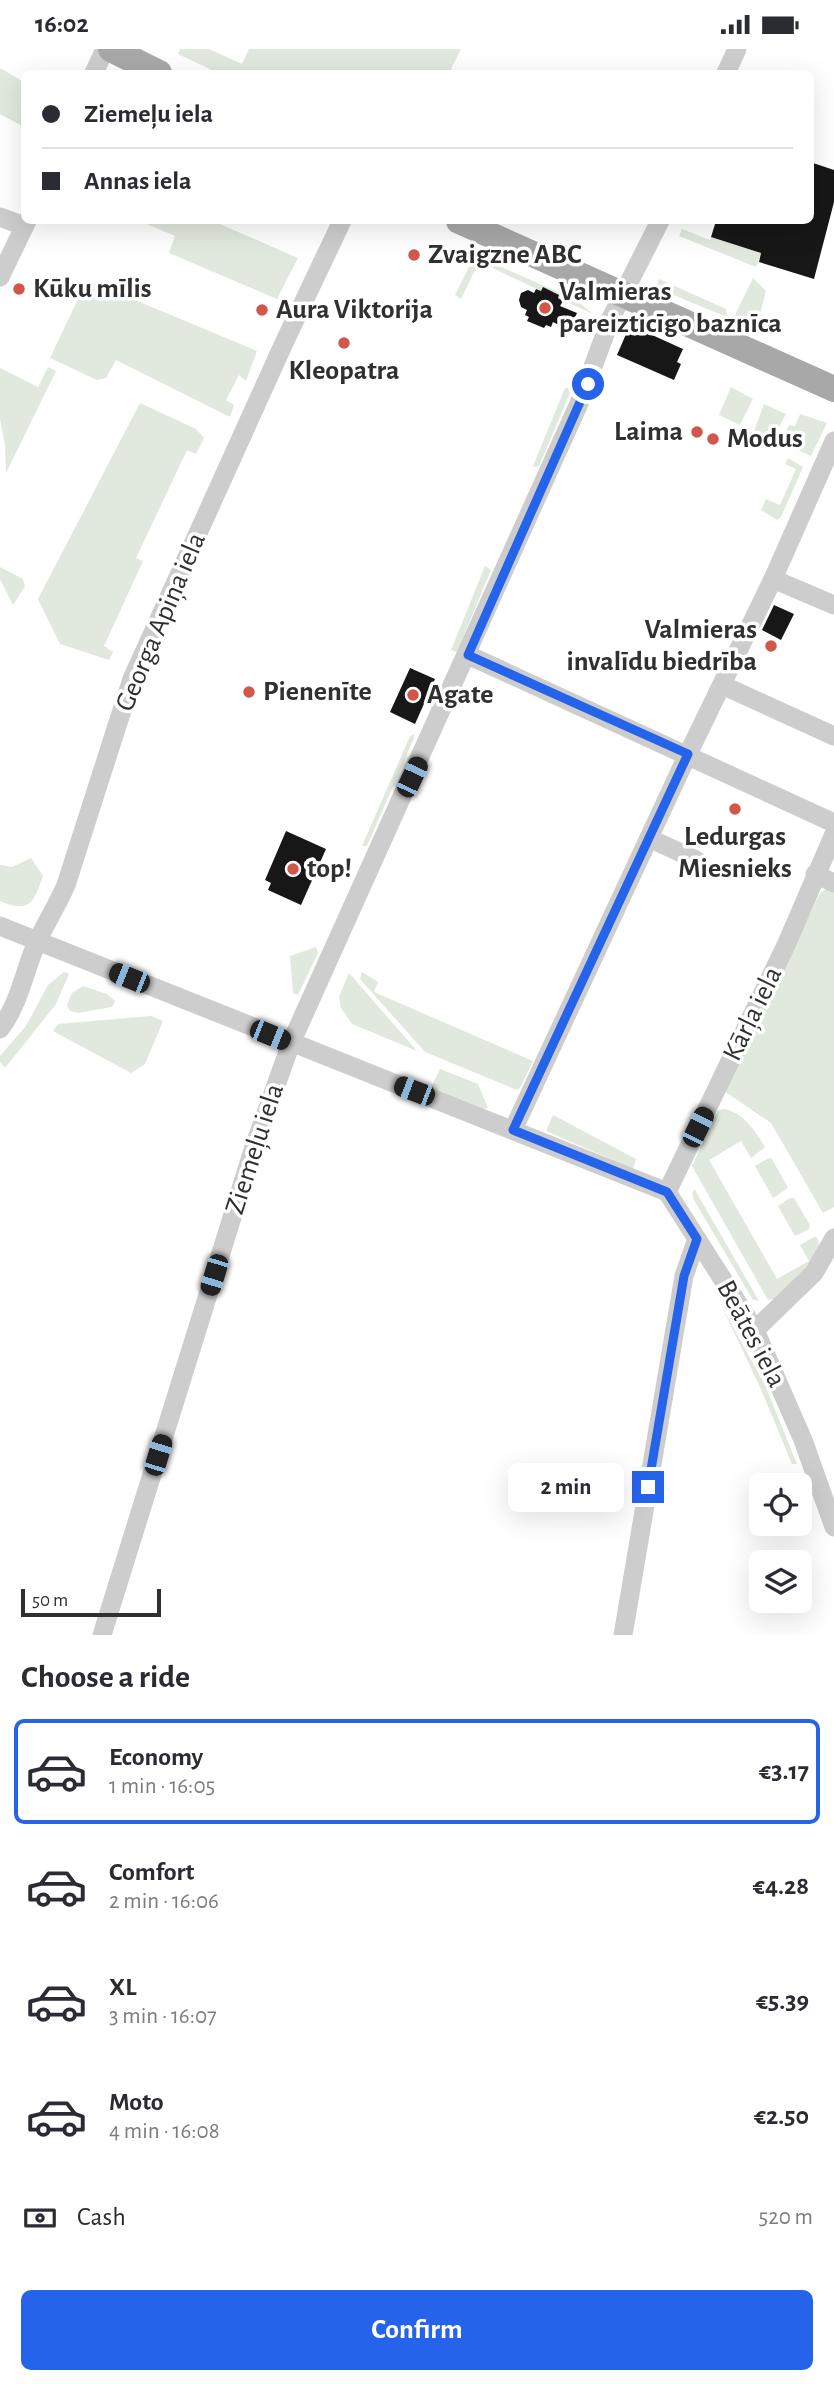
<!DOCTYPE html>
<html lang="en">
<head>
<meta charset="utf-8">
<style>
  body { margin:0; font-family:"Alegreya Sans",sans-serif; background:#f2f2f3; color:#2b2b33; height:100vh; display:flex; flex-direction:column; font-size:26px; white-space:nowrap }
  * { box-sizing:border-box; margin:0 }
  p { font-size:23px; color:#7c7c81 }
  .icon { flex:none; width:38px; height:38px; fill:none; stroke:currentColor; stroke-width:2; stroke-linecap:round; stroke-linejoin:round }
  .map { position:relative; height:1586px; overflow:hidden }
  .drawer { display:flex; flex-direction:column; background:#fff; flex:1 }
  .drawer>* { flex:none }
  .hud { position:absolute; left:21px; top:21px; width:793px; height:154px; border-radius:10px; box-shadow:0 7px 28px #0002; display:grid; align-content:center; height:154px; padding:0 21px; background:#fff }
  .buttons { position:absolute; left:749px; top:1424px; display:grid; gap:14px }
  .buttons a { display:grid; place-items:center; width:63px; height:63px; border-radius:10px; background:#fff; box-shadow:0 7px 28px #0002; font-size:35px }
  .scale { position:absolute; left:21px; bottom:18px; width:140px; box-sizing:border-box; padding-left:7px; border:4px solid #303030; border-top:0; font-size:19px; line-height:24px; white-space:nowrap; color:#303030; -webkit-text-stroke:5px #fff; paint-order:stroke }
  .end { position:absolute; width:32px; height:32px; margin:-16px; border:9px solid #2563eb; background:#fff; box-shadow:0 0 0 4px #fff }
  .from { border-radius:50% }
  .bubble { position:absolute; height:49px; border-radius:10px; background:#fff; box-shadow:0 7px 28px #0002; font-size:23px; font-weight:700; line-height:49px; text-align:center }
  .car { position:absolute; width:21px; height:42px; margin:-21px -10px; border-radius:9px; box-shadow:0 0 5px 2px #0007; background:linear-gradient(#222 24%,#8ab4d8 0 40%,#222 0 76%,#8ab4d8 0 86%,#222 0) }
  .hud b { display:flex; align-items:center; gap:24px; height:66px; font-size:26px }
  .hud b+b { border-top:2px solid #e1e1e2 }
  .hud i { width:18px; height:18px; background:#2b2b33 }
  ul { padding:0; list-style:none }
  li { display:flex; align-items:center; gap:21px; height:105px; margin:0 14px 10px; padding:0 7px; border:4px solid transparent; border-radius:10px }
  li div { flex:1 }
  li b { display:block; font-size:26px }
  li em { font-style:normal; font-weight:700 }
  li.current { border-color:#2563eb }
  li>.icon { width:63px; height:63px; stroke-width:1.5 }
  h2 { padding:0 21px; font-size:32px; line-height:84px }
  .pay { display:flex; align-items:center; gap:18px; height:77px; padding:0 21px; font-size:26px }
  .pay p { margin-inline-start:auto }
  .action { display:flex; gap:14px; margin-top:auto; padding:14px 21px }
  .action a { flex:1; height:80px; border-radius:10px; background:#2563eb; color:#fff; font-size:28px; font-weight:700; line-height:80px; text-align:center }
  .status { display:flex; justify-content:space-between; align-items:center; height:49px; padding:0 35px; background:#fff; direction:ltr }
  .status svg { height:19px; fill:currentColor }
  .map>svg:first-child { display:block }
  .green { fill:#e1e8dd }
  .building { fill:#171717 }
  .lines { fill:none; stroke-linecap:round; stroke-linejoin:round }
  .minor { stroke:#cdcdcd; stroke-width:19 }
  .major { stroke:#a8a8a8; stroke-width:26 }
  .route { stroke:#2563eb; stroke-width:9 }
  .poi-dot { fill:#d0574a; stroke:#fff; stroke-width:2.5 }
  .labels { text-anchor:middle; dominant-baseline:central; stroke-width:7; stroke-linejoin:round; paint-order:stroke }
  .poi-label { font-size:28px; font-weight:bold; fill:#303030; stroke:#fff; text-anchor:start }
  .street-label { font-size:28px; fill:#303030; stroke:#fff }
</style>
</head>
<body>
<div class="status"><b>16:02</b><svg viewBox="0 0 49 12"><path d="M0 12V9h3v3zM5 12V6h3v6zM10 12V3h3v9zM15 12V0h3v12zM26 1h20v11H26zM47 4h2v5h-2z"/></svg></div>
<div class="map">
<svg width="834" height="1586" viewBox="0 0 834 1586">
  <rect width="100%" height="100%" fill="#fff"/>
  <g class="green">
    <polygon points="180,0 209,0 242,15 249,0 461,0 449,24 218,24 178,5"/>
    <polygon points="0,19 24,33 24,78 0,65"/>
    <polygon points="140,172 213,172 298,209 277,250 169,204 175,187"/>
    <polygon points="682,180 710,191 711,188 761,204 756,218 679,187"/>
    <polygon points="473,210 501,218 576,251 593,265 558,249 559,246 543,238 541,242 484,215 474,223 461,250 455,246"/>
    <polygon points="753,229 766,242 760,265 775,272 776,276 772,283 735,266"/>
    <polygon points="659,230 726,260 727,268 656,239"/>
    <polygon points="87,231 257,302 246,332 239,326 226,351 234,356 230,368 116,311 106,329 97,331 50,309"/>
    <polygon points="48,318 56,322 6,424 5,396 0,370 0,319 38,338"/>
    <polygon points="731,338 753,350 740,376 719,366"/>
    <polygon points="565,339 568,339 570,344 539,417 535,418 533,417"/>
    <polygon points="140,354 196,380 204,389 196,405 187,401 136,509 143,512 104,597 113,603 109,611 60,595 38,550"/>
    <polygon points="764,355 786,365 773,390 754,382"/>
    <polygon points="800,365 827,374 811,407 785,395 790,386 785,384 789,376 795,377"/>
    <polygon points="788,409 803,418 781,468 777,471 761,461 766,450 780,456 796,420 785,415"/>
    <polygon points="485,517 491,521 457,603 451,601"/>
    <polygon points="0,518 23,530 25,537 13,556 0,530"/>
    <polygon points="414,685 414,689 367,797 362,797 410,687"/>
    <path d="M31,809l12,18c-9,26 -13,38 -43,25v-36l12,2z"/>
    <polygon points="827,839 834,839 834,1158 823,1164 771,1074 724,1042 820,844"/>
    <polygon points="316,898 318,904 298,946 293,944 290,907"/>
    <polygon points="64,923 69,925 56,955 5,1019 0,1013 0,1007 26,977 48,936"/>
    <polygon points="362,923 378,933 374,943 533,1012 520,1039 517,1041 425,1003 360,930"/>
    <polygon points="349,924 417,1002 352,975 341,959 339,948"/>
    <polygon points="83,937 107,945 115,952 112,958 78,964 70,962 67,956 72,944"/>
    <polygon points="151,967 163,972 145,1015 131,1024 53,982 58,975"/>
    <polygon points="440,1020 478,1035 488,1059 484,1060 431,1039"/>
    <path d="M724,1060c19,3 32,23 41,38l-14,11 -10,-17 -32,19 68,119 32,-18 -9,-16 16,-9c14,27 -23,47 -41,63l-7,1 -76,-134 26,-56z"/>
    <polygon points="553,1066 636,1110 633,1120 546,1082"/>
    <polygon points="769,1109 772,1110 788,1139 773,1149 755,1117"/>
    <polygon points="694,1141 695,1141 759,1252 753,1251 694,1151 692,1144"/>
    <polygon points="790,1149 794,1149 810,1176 809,1180 795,1187 778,1157"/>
    <polygon points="721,1256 765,1336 797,1415 792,1415 760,1338"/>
  </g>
  <g class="building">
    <polygon points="810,113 834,121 834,153 814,230 759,213 761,204 711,188 716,172 810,172"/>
    <polygon points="543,238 559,246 558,249 563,252 560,257 577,264 569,281 553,273 551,278 546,276 544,279 527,272 529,268 525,266 527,261 521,258 519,251 521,244 528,241 534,244 536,240 541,242"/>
    <polygon points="630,276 683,300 677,313 681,315 674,331 617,306"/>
    <polygon points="774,556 794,565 781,591 762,581"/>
    <polygon points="410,619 435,630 415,675 390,663"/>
    <polygon points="286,782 326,800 301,856 268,841 271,834 265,831"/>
  </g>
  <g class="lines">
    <g class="minor">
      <polyline points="94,24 105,0"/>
      <polyline points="726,24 737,0"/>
      <polyline points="0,168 24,177"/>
      <polyline points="0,228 27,172"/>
      <polyline points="773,530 834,556"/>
      <polyline points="468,606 834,774"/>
      <polyline points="722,636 834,687"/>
      <polyline points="649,789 696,811"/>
      <polyline points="815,825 834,834"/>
      <polyline points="0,877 667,1143 755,1281 803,1391 834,1478"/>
      <path d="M0,980c19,-25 24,-56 36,-85 9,-20 21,-38 30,-59l66,-206 152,-336 58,-122"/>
      <polyline points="513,1081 688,705 773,530 834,392"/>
      <polyline points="667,1143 787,894 834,785"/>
      <polyline points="755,1281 814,1224 834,1189"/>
      <polyline points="102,1586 254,1098 291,994 581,350 611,269 660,172"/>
      <polyline points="623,1586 684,1227 697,1190"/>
    </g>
    <g class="major">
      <polyline points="111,0 159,24"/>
      <polyline points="459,172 834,340"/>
    </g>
  </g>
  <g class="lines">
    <polyline class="route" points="588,335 468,606 688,705 513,1081 667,1143 697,1190 684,1227 648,1438"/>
  </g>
  <g class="poi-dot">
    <circle cx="414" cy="206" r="7"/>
    <circle cx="19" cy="240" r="7"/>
    <circle cx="545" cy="259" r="7"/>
    <circle cx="262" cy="261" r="7"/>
    <circle cx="344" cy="294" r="7"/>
    <circle cx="697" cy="383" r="7"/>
    <circle cx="713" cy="390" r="7"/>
    <circle cx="771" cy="597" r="7"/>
    <circle cx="249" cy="643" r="7"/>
    <circle cx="413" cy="646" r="7"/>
    <circle cx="735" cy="760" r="7"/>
    <circle cx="293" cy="820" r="7"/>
  </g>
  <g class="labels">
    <g class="poi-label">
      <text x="428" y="206">Zvaigzne ABC</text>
      <text x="33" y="240">Kūku mīlis</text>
      <text x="559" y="243">Valmieras<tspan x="559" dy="32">pareizticīgo baznīca</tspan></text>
      <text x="276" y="261">Aura Viktorija</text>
      <text x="344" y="322" text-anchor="middle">Kleopatra</text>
      <text x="683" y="383" text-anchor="end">Laima</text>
      <text x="727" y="390">Modus</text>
      <text x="757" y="581" text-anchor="end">Valmieras<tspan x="757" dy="32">invalīdu biedrība</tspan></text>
      <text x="263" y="643">Pienenīte</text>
      <text x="427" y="646">Agate</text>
      <text x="735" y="788" text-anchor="middle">Ledurgas<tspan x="735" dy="32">Miesnieks</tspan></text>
      <text x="307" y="820">top!</text>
    </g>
    <g class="street-label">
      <text transform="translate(161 573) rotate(-67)">Georga Apiņa iela</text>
      <text transform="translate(753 965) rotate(-64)">Kārļa iela</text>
      <text transform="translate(255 1100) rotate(-72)">Ziemeļu iela</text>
      <text transform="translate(751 1285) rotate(62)">Beātes iela</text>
    </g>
  </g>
</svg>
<div class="buttons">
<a><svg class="icon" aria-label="locate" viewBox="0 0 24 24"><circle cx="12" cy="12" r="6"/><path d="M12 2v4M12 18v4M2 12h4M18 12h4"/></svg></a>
<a><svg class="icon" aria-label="layers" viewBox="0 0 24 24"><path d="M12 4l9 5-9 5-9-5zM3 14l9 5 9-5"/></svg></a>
</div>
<div class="scale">50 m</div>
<i class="end from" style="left:588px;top:335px"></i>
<i class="end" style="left:648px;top:1438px"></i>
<div class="bubble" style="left:508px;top:1414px;width:116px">2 min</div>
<i class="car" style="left:412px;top:728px;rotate:25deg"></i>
<i class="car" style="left:129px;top:929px;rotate:292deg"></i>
<i class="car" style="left:270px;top:986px;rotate:112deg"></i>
<i class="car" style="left:414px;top:1042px;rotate:291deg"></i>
<i class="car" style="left:698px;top:1078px;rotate:26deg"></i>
<i class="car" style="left:214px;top:1226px;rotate:197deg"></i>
<i class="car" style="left:158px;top:1406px;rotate:17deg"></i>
<div class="hud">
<b><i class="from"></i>Ziemeļu iela</b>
<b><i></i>Annas iela</b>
</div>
</div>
<section class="drawer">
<h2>Choose a ride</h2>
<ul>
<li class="current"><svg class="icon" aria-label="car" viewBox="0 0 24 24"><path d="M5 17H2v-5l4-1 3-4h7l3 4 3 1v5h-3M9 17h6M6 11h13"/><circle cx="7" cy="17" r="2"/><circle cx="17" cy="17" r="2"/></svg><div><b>Economy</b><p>1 min · 16:05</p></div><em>€3.17</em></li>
<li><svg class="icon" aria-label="car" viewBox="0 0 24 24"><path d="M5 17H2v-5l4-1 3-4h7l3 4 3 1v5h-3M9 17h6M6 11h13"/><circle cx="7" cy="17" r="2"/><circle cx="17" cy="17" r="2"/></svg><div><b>Comfort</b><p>2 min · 16:06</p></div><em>€4.28</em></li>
<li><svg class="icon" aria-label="car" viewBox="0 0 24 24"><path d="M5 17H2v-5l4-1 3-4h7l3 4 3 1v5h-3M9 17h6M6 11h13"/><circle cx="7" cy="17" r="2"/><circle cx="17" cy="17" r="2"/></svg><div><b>XL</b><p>3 min · 16:07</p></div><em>€5.39</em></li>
<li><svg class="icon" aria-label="car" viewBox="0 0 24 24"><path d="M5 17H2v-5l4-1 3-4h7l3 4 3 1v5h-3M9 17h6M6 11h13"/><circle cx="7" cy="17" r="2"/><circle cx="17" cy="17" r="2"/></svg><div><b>Moto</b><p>4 min · 16:08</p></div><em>€2.50</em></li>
</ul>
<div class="pay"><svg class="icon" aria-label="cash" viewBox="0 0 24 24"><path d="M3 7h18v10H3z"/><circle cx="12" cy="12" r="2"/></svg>Cash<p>520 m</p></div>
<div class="action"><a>Confirm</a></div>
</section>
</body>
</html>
